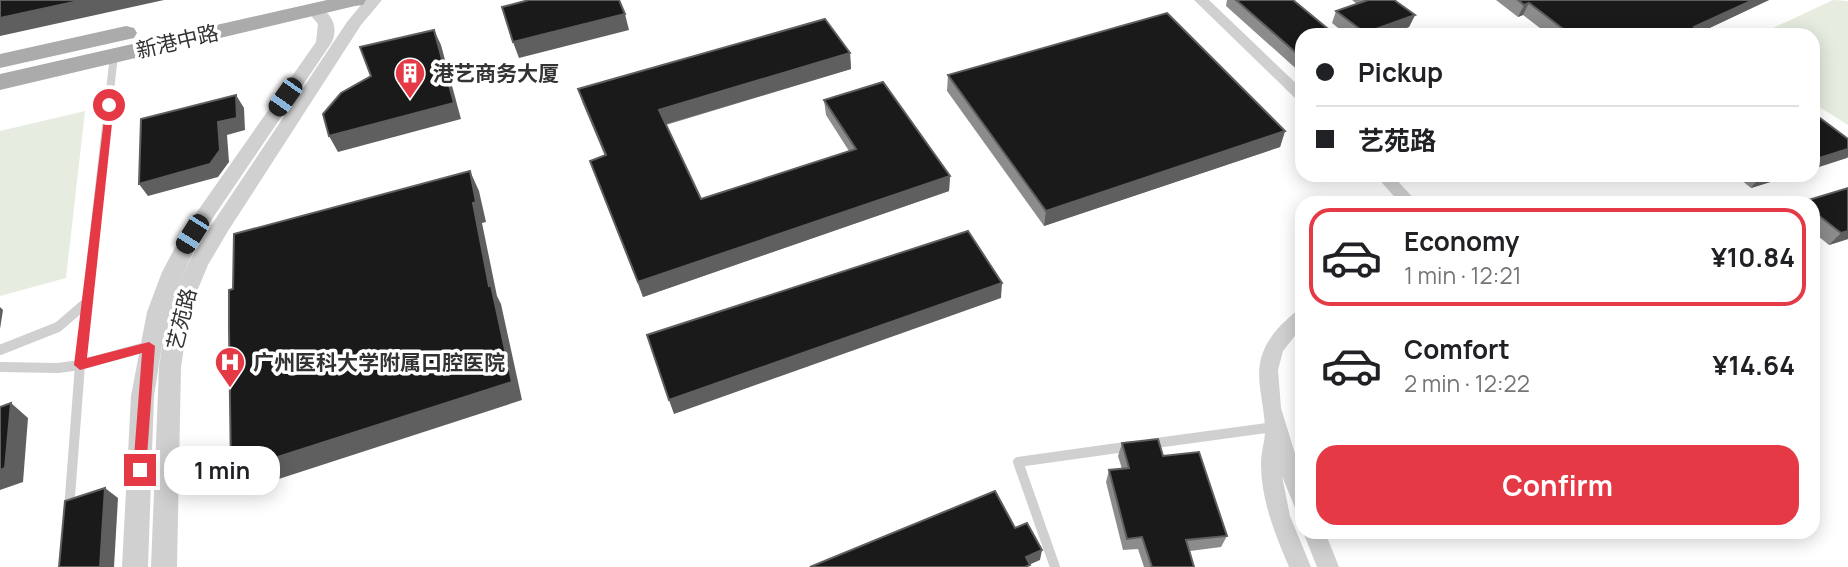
<!DOCTYPE html>
<html lang="en">
<head>
<meta charset="utf-8">
<style>
  body { margin:0; font-family:Manrope,"Noto Sans SC",sans-serif; background:#f6f6f6; color:#202124; height:100vh; display:flex; flex-direction:column; font-size:26px; white-space:nowrap }
  * { box-sizing:border-box; margin:0 }
  p { font-size:23px; color:#757577 }
  .icon { flex:none; width:38px; height:38px; fill:none; stroke:currentColor; stroke-width:2; stroke-linecap:round; stroke-linejoin:round }
  .map { position:relative; flex:1; overflow:hidden }
  .panel { position:absolute; left:1295px; top:196px; width:525px; height:343px; display:flex; flex-direction:column; background:#fff; border-radius:21px; box-shadow:0 4px 18px #0003 }
  .panel>* { flex:none }
  .guide { position:absolute; left:1295px; top:28px; width:525px; height:154px; border-radius:21px; box-shadow:0 4px 18px #0003; display:grid; align-content:center; height:154px; padding:0 21px; background:#fff }
  .end { position:absolute; width:32px; height:32px; margin:-16px; border:9px solid #e63946; background:#fff; box-shadow:0 0 0 4px #fff }
  .from { border-radius:50% }
  .bubble { position:absolute; height:49px; border-radius:21px; background:#fff; box-shadow:0 4px 18px #0003; font-size:23px; font-weight:700; line-height:49px; text-align:center }
  .car { position:absolute; width:21px; height:42px; margin:-21px -10px; border-radius:9px; box-shadow:0 0 5px 2px #0007; background:linear-gradient(#222 24%,#8ab4d8 0 40%,#222 0 76%,#8ab4d8 0 86%,#222 0) }
  .guide b { display:flex; align-items:center; gap:24px; height:66px; font-size:26px }
  .guide b+b { border-top:2px solid #e0e0e0 }
  .guide i { width:18px; height:18px; background:#202124 }
  ul { padding:12px 0 0; list-style:none }
  li { display:flex; align-items:center; gap:21px; height:98px; margin:0 14px 10px; padding:0 7px; border:4px solid transparent; border-radius:21px }
  li div { flex:1 }
  li b { display:block; font-size:26px }
  li em { font-style:normal; font-weight:700 }
  li.selected { border-color:#e63946 }
  li>.icon { width:63px; height:63px; stroke-width:1.5 }
  .primary-button { display:flex; gap:14px; margin-top:auto; padding:14px 21px }
  .primary-button a { flex:1; height:80px; border-radius:21px; background:#e63946; color:#fff; font-size:28px; font-weight:700; line-height:80px; text-align:center }
  .map>svg:first-child { display:block }
  .green { fill:#e6ecdf }
  .lines { fill:none; stroke-linecap:round; stroke-linejoin:round }
  .service-far1 { stroke:#d0d0d0; stroke-width:8 }
  .service { stroke:#d0d0d0; stroke-width:10 }
  .minor { fill:#d0d0d0; fill-rule:evenodd }
  .tertiary { fill:#d0d0d0; fill-rule:evenodd }
  .primary { fill:#ababab; fill-rule:evenodd }
  .wall { fill:#8c8c8c }
  .shaded-wall { fill:#5f5f5f }
  .building { fill:#1a1a1a; stroke:#5f5f5f; stroke-width:2 }
  .route { fill:#e63946 }
  .labels { text-anchor:middle; dominant-baseline:central; stroke-width:7; stroke-linejoin:round; paint-order:stroke }
  .street-label { font-size:21px; fill:#333; stroke:#fff }
  .poi-label { font-size:21px; font-weight:bold; fill:#333; stroke:#fff; text-anchor:start }
</style>
</head>
<body>
<div class="map">
<svg width="1848" height="567" viewBox="0 0 1848 567">
  <rect width="100%" height="100%" fill="#fff"/>
  <g class="green">
    <polygon points="1833,0 1848,1 1848,125 1813,103 1813,35 1769,35 1769,30"/>
    <polygon points="85,111 66,278 0,296 0,131"/>
  </g>
  <g class="lines">
    <polyline class="service-far1" points="92,251 114,55"/>
    <g class="service">
      <polyline points="0,350 58,327 87,302"/>
      <polyline points="0,367 58,368 80,365 149,346"/>
      <polyline points="1149,444 1274,427"/>
      <polyline points="69,510 80,365 93,250"/>
      <polyline points="1055,567 1018,462 1132,446"/>
    </g>
    <g class="minor">
      <polygon points="1194,0 1209,0 1302,89 1302,102 1297,100"/>
      <polygon points="1375,175 1392,175 1418,203 1400,203"/>
      <path d="M1302,309v18l-19,24 -5,19 3,38 21,68v34l-7,-2 -13,-32 8,40 21,51h-22c-14,-33 -28,-67 -28,-103 0,-13 5,-26 4,-38 -3,-42 -18,-64 16,-101 7,-6 12,-13 21,-16z"/>
      <polygon points="1303,532 1325,532 1339,567 1317,567"/>
    </g>
    <path class="tertiary" d="M365,0h17l-21,25 -133,206 -20,34 -18,43 -9,59 -4,200h-26l8,-200 5,-35 -10,64 -6,171h-26l9,-171 16,-84 15,-40 23,-43 131,-187 2,-18 -12,-14 2,-3h12c13,9 18,20 12,35l-132,195 -21,47 12,-26 23,-37 133,-199z"/>
    <g class="primary">
      <polygon points="327,0 366,0 363,5 355,6 0,90 0,74"/>
      <polygon points="126,26 134,28 137,33 134,38 0,68 0,54"/>
    </g>
  </g>
  <g class="wall">
    <polygon points="1227,0 1293,0 1328,29 1326,35 1302,35 1302,74 1226,6"/>
    <polygon points="1352,0 1394,0 1415,15 1409,27 1388,35 1347,35 1332,23 1336,11 1357,4"/>
    <polygon points="1496,0 1769,0 1700,32 1704,35 1549,35 1523,15 1518,17"/>
    <polygon points="850,53 851,69 666,125 701,199 849,151 826,115 824,100 950,176 949,191 643,297 590,161 605,156 583,104 578,89"/>
    <polygon points="948,75 1285,131 1280,147 1044,226 947,91"/>
    <polygon points="1735,175 1793,175 1751,188"/>
    <polygon points="1848,188 1848,239 1829,245 1813,232 1813,203 1801,203"/>
    <polygon points="1122,443 1163,456 1227,536 1221,547 1190,551 1194,567 1144,567 1138,549 1123,550 1106,482 1109,470 1122,469 1118,456"/>
  </g>
  <g class="shaded-wall">
    <polygon points="83,0 164,0 0,36 0,18"/>
    <polygon points="1753,0 1769,0 1695,35 1694,27"/>
    <polygon points="1529,3 1523,15 1518,17 1524,5"/>
    <polygon points="625,14 629,30 519,58 513,42"/>
    <polygon points="1415,15 1409,27 1388,35 1364,35 1365,33"/>
    <polygon points="1328,29 1326,35 1312,35"/>
    <polygon points="434,30 441,45 461,119 338,152 329,136"/>
    <polygon points="850,53 851,69 663,125 659,110"/>
    <polygon points="236,95 244,108 245,130 227,135 229,162 218,177 148,196 139,184 218,122"/>
    <polygon points="1285,131 1280,147 1044,226 1046,211"/>
    <polygon points="1848,149 1848,157 1847,158 1813,169 1813,160"/>
    <polygon points="470,171 479,191 486,222 482,223 497,296 501,304 522,400 248,489 231,472 489,286 473,203"/>
    <polygon points="1764,175 1793,175 1751,188 1761,176"/>
    <polygon points="950,176 949,191 643,297 638,282"/>
    <polygon points="1848,231 1848,239 1829,245 1841,233"/>
    <polygon points="1002,283 1001,298 674,414 669,400"/>
    <polygon points="0,307 3,310 0,329"/>
    <polygon points="11,403 28,418 23,482 0,490 0,470"/>
    <polygon points="105,488 118,498 114,567 100,567"/>
    <polygon points="1042,550 1040,560 1024,567 1026,557"/>
  </g>
  <g class="building">
    <polygon points="0,0 83,0 0,18"/>
    <polygon points="529,0 619,0 625,14 513,42 502,7"/>
    <polygon points="1236,0 1293,0 1328,29 1312,35 1302,35 1302,58"/>
    <polygon points="1368,0 1394,0 1415,15 1365,33 1336,11"/>
    <polygon points="1518,0 1753,0 1694,27 1704,35 1571,35 1529,3 1524,5"/>
    <polygon points="1167,13 1285,131 1046,211 948,75"/>
    <polygon points="825,19 850,53 659,110 701,199 856,149 824,100 883,82 950,176 638,282 590,161 606,155 578,89"/>
    <polygon points="434,30 454,103 329,136 323,114 341,93 371,76 360,47"/>
    <polygon points="236,95 237,118 218,122 220,150 210,164 139,184 141,119"/>
    <polygon points="1816,115 1848,139 1848,149 1813,160 1813,116"/>
    <polygon points="470,171 476,202 473,203 489,286 491,285 512,382 231,472 229,328 229,290 233,289 234,234"/>
    <polygon points="1848,188 1848,231 1841,233 1813,211 1813,203 1804,203 1802,202"/>
    <polygon points="968,231 1002,283 669,400 647,335"/>
    <polygon points="11,403 5,468 0,470 0,407"/>
    <polygon points="1158,439 1163,456 1199,452 1227,536 1186,540 1194,567 1152,567 1142,537 1127,539 1109,470 1129,468 1122,443"/>
    <polygon points="105,488 100,567 59,567 65,501"/>
    <polygon points="995,491 1015,528 1027,523 1042,550 1026,557 1030,565 1025,567 810,567"/>
  </g>
  <polygon class="route" points="106,103 114,105 87,358 149,342 155,346 146,470 140,475 133,470 142,353 80,370 74,365"/>
  <defs>
    <g id="building-pin" transform="scale(1.575)"><path d="M0 17L-7.5 6A9.5 9.5 0 1 1 7.5 6Z" fill="#e63946" stroke="#fff"/><path d="M-4-6H4V6H1V3H-1V6H-4ZM-2.5-4.3h1.7v1.8h-1.7ZM.8-4.3h1.7v1.8H.8ZM-2.5-1h1.7V.8h-1.7ZM.8-1h1.7V.8H.8Z" fill="#fff"/></g>
    <g id="hospital-pin" transform="scale(1.575)"><path d="M0 17L-7.5 6A9.5 9.5 0 1 1 7.5 6Z" fill="#e63946" stroke="#fff"/><path d="M-5-5h3v3.5h4V-5h3V5h-3V1.5h-4V5h-3Z" fill="#fff"/></g>
  </defs>
  <g fill-rule="evenodd">
    <use href="#building-pin" x="410" y="73"/>
    <use href="#hospital-pin" x="230" y="362"/>
  </g>
  <g class="labels">
    <g class="street-label">
      <text transform="translate(177 41) rotate(-13)">新港中路</text>
      <text transform="translate(181 319) rotate(-76)">艺苑路</text>
    </g>
    <g class="poi-label">
      <text x="433" y="73">港艺商务大厦</text>
      <text x="253" y="362">广州医科大学附属口腔医院</text>
    </g>
  </g>
</svg>
<i class="end from" style="left:109px;top:105px"></i>
<i class="end" style="left:140px;top:470px"></i>
<div class="bubble" style="left:164px;top:446px;width:116px">1 min</div>
<i class="car" style="left:285px;top:97px;rotate:215deg"></i>
<i class="car" style="left:192px;top:234px;rotate:212deg"></i>
<div class="guide">
<b><i class="from"></i>Pickup</b>
<b><i></i>艺苑路</b>
</div>
<section class="panel">
<ul>
<li class="selected"><svg class="icon" aria-label="car" viewBox="0 0 24 24"><path d="M5 17H2v-5l4-1 3-4h7l3 4 3 1v5h-3M9 17h6M6 11h13"/><circle cx="7" cy="17" r="2"/><circle cx="17" cy="17" r="2"/></svg><div><b>Economy</b><p>1 min · 12:21</p></div><em>¥10.84</em></li>
<li><svg class="icon" aria-label="car" viewBox="0 0 24 24"><path d="M5 17H2v-5l4-1 3-4h7l3 4 3 1v5h-3M9 17h6M6 11h13"/><circle cx="7" cy="17" r="2"/><circle cx="17" cy="17" r="2"/></svg><div><b>Comfort</b><p>2 min · 12:22</p></div><em>¥14.64</em></li>
</ul>
<div class="primary-button"><a>Confirm</a></div>
</section>
</div>
</body>
</html>
